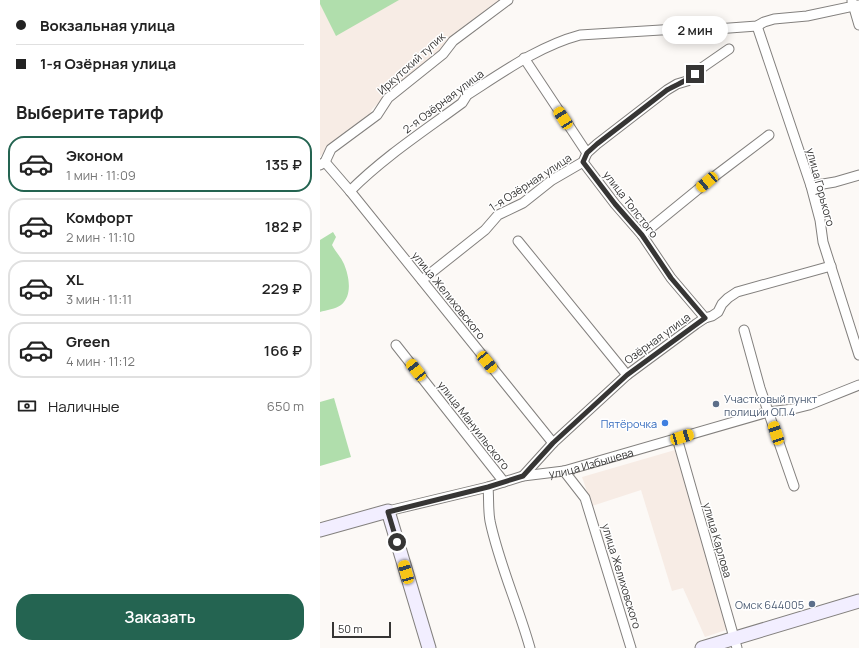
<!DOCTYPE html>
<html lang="ru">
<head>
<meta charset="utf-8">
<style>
  body { margin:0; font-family:Manrope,sans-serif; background:#f6f6f6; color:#222; height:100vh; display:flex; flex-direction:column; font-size:15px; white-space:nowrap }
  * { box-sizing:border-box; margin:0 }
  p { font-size:13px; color:#767676 }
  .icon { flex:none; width:22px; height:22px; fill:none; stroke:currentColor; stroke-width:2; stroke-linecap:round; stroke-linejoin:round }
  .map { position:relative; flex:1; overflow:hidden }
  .drawer { display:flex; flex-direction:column; background:#fff; width:320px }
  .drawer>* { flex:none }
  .guide { display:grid; align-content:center; height:88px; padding:0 16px; background:#fff }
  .scale { position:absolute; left:12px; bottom:10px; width:59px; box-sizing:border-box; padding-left:4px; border:2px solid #363534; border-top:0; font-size:11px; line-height:14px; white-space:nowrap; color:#363534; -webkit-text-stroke:3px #fff; paint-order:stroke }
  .end { position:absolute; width:18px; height:18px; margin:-9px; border:5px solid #363534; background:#fff; box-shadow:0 0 0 2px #fff }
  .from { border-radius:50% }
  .bubble { position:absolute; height:28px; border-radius:14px; background:#fff; box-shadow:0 2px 10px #0003; font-size:13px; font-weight:600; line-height:28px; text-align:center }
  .car { position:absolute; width:12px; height:24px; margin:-12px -6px; border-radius:5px; box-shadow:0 0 3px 1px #0007; background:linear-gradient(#f5c518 24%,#345 0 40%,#f5c518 0 76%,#345 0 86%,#f5c518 0) }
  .guide b { display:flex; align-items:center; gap:14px; height:38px; font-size:15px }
  .guide b+b { border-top:1px solid #e0e0e0 }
  .guide i { width:10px; height:10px; background:#222 }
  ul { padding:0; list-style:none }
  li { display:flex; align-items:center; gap:12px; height:56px; margin:0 8px 6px; padding:0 8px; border:2px solid #e0e0e0; border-radius:16px }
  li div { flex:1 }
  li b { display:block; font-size:15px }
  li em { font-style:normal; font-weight:600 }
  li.active { border-color:#246451 }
  li>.icon { width:36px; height:36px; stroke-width:1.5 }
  h2 { padding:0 16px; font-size:18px; line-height:48px }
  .pay { display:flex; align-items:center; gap:10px; height:44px; padding:0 16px; font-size:15px }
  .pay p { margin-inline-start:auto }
  .cta { display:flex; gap:8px; margin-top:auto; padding:8px 16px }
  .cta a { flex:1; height:46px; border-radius:16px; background:#246451; color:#fff; font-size:16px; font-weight:600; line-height:46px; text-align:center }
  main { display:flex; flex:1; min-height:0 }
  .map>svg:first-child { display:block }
  .built { fill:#f7ece5 }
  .green { fill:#b0deac }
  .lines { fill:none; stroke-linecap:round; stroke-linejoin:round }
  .minor-casing { stroke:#83807e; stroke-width:11 }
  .secondary-casing { stroke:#83807e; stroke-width:15 }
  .minor { stroke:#fff; stroke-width:9 }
  .secondary { stroke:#f2eeff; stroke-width:13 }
  .route { stroke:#363534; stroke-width:5 }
  .service-dot { fill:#5c6f8a; stroke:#fff; stroke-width:1.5 }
  .shop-dot { fill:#3f7fe0; stroke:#fff; stroke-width:1.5 }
  .labels { text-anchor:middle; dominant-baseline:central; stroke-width:3; stroke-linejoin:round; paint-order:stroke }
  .street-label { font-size:11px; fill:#363534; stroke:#fff }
  .service-label { font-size:11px; fill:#4e5e75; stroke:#fff; text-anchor:start }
  .shop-label { font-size:11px; fill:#366cbe; stroke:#fff; text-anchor:end }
</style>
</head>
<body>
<main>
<section class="drawer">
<div class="guide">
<b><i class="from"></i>Вокзальная улица</b>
<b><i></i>1-я Озёрная улица</b>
</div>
<h2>Выберите тариф</h2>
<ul>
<li class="active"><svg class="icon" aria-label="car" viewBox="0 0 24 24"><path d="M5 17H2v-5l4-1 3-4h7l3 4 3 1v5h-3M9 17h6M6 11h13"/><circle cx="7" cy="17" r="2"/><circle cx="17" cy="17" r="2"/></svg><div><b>Эконом</b><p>1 мин · 11:09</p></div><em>135 ₽</em></li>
<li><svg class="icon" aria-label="car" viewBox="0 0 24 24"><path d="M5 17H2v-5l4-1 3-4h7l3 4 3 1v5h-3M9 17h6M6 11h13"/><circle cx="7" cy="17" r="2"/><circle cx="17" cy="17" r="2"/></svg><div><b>Комфорт</b><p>2 мин · 11:10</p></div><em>182 ₽</em></li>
<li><svg class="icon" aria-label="car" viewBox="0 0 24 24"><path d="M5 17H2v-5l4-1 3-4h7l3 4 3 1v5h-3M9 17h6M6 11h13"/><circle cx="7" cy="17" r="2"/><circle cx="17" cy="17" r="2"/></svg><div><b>XL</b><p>3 мин · 11:11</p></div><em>229 ₽</em></li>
<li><svg class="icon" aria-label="car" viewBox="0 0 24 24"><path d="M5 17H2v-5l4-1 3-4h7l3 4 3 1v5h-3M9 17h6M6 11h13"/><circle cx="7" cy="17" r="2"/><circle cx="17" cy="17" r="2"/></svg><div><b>Green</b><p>4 мин · 11:12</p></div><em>166 ₽</em></li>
</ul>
<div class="pay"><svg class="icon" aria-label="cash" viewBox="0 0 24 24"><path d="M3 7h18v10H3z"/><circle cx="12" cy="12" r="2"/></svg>Наличные<p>650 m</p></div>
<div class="cta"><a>Заказать</a></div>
</section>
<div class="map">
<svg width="539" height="648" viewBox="0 0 539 648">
  <rect width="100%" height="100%" fill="#fcf9f6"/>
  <g class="built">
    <polygon points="0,0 184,0 66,96 52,109 48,119 0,156"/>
    <polygon points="355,450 409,629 385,637 363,588 352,591 321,490 272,506 262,477"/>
  </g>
  <g class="green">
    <polygon points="0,0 79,0 16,36 0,4"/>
    <path d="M13,232l3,5 -4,8c3,6 9,12 12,19 5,12 9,31 -3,41 -5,4 -15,5 -21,7v-72z"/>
    <polygon points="14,398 31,457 0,466 0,402"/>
  </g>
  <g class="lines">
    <g class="minor-casing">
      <g id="minor">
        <polyline points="532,1 539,25"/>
        <polyline points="437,26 491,186 500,220 503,242 539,355"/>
        <polyline points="396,29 437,26 444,22 454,19 487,16 539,5"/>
        <polyline points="204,58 267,153"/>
        <polyline points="5,162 30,191 233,443"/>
        <polyline points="263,162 295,204 322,235 351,278 385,318"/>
        <polyline points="0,165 5,162 11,149 57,115 68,98 123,54 133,41 188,0"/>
        <polyline points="491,186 515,182 539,175"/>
        <path d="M30,191c34,-34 74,-60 112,-88l5,-8c36,-23 72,-49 113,-60l97,-6"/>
        <polyline points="322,235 387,182 449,135"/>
        <polyline points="198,241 307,375"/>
        <polyline points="102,280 165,230 178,215 203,203 232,180 263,162 267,153 277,144 347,90 357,84 367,81 383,67 409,49"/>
        <polyline points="424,330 440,388 474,486"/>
        <polyline points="76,345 184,482"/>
        <polyline points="357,438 417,648"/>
        <polyline points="244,471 265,498 311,648"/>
        <polyline points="203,476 233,443 307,375 376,324 385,318 392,316 398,312 402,304 408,298 417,292 511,266"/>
        <path d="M168,487c1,11 0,23 2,34 9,43 28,84 40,127"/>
        <path id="s1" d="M68,511l100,-24 35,-11 41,-5 204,-59 25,-3 16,-4 50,-20"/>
      </g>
    </g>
    <g class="secondary-casing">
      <g id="secondary">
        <polyline points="0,530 68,511 109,648"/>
        <polyline points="382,648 539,601"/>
      </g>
    </g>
    <use href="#minor" class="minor"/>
    <use href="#secondary" class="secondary"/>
  </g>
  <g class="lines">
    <path class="route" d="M77,542l-9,-30 100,-25 35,-11 30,-33 74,-68 78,-57 -34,-40 -29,-43 -27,-31 -32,-42 4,-9 10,-9 70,-54c10,-6 20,-9 28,-16"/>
  </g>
  <g class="service-dot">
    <circle cx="396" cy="404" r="4"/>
    <circle cx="492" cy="604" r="4"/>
  </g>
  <circle class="shop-dot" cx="345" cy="423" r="4"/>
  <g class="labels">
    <g class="street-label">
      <text transform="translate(91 63) rotate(-42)">Иркутский тупик</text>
      <text transform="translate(123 101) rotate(-37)">2-я Озёрная улица</text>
      <text transform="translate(210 182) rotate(-33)">1-я Озёрная улица</text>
      <text transform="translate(501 187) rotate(75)">улица Горького</text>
      <text transform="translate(311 204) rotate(52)">улица Толстого</text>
      <text transform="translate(129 295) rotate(51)">улица Желиховского</text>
      <text transform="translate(337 338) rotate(-36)">Озёрная улица</text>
      <text transform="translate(154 425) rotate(52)">улица Мануильского</text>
      <text stroke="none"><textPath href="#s1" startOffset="209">улица Избышева</textPath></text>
      <text transform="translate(398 540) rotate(74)">улица Карлова</text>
      <text transform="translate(302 576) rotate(73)">улица Желиховского</text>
    </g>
    <g class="service-label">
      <text x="404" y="398">Участковый пункт<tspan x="404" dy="13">полиции ОП 4</tspan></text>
      <text x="484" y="604" text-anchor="end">Омск 644005</text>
    </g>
    <g class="shop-label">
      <text x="337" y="423">Пятёрочка</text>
    </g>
  </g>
</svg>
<div class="scale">50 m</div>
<i class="end from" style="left:77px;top:542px"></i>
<i class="end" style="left:375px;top:74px"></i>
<div class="bubble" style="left:342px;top:16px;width:66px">2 мин</div>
<i class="car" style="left:243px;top:118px;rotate:327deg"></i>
<i class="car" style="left:387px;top:182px;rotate:230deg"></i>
<i class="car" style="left:167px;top:362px;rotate:141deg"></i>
<i class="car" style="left:96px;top:370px;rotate:322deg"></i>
<i class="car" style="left:456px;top:433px;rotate:342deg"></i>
<i class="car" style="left:362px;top:437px;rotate:73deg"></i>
<i class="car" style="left:86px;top:572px;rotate:344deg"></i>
</div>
</main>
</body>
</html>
